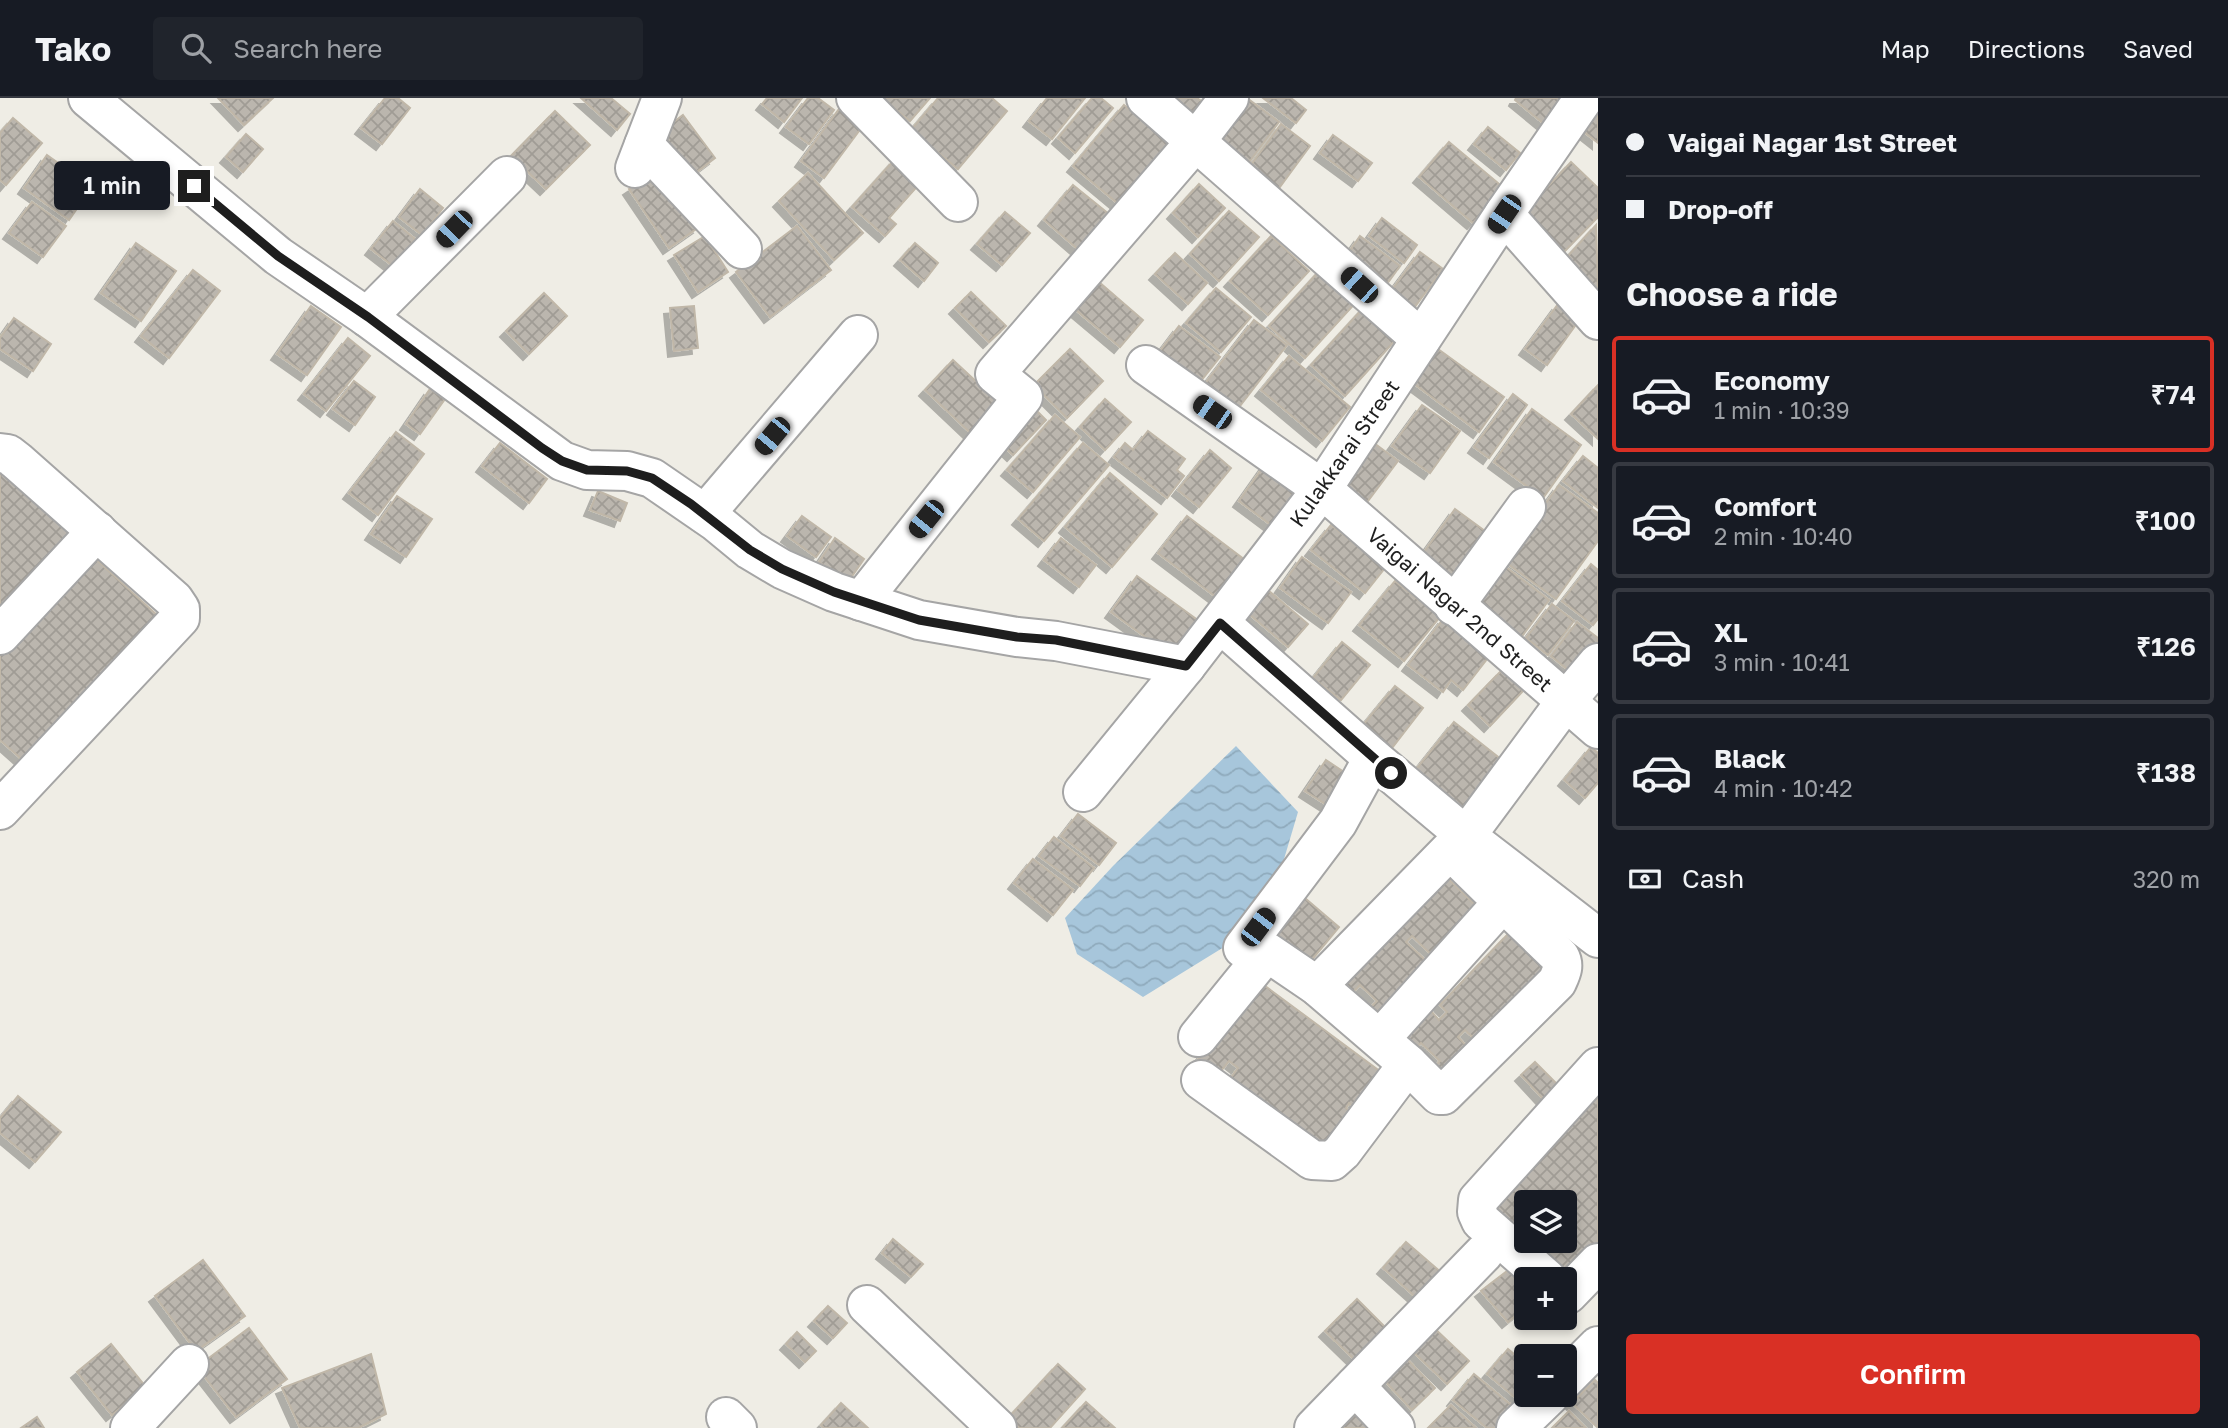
<!DOCTYPE html>
<html lang="en">
<head>
<meta charset="utf-8">
<style>
  body { margin:0; font-family:"Golos Text",sans-serif; background:#20242c; color:#f1f3f6; height:100vh; display:flex; flex-direction:column; font-size:26px; white-space:nowrap }
  * { box-sizing:border-box; margin:0 }
  p { font-size:23px; color:#9ea1a6 }
  .icon { flex:none; width:38px; height:38px; fill:none; stroke:currentColor; stroke-width:2; stroke-linecap:round; stroke-linejoin:round }
  .map { position:relative; flex:1; overflow:hidden }
  .sheet { display:flex; flex-direction:column; background:#171b24; width:630px }
  .sheet>* { flex:none }
  .banner { display:grid; align-content:center; height:154px; padding:0 28px; background:#171b24 }
  .fabs { position:absolute; left:1514px; top:1092px; display:grid; gap:14px }
  .fabs a { display:grid; place-items:center; width:63px; height:63px; border-radius:7px; background:#171b24; box-shadow:0 4px 10px #0003; font-size:35px }
  .end { position:absolute; width:32px; height:32px; margin:-16px; border:9px solid #1e1e1e; background:#fff; box-shadow:0 0 0 4px #fff }
  .from { border-radius:50% }
  .bubble { position:absolute; height:49px; border-radius:7px; background:#171b24; box-shadow:0 4px 10px #0003; font-size:23px; font-weight:600; line-height:49px; text-align:center }
  .car { position:absolute; width:21px; height:42px; margin:-21px -10px; border-radius:9px; box-shadow:0 0 5px 2px #0007; background:linear-gradient(#222 24%,#8ab4d8 0 40%,#222 0 76%,#8ab4d8 0 86%,#222 0) }
  .banner b { display:flex; align-items:center; gap:24px; height:66px; font-size:26px }
  .banner b+b { border-top:2px solid #363941 }
  .banner i { width:18px; height:18px; background:#f1f3f6 }
  ul { padding:0; list-style:none }
  li { display:flex; align-items:center; gap:21px; height:116px; margin:0 14px 10px; padding:0 14px; border:4px solid #363941; border-radius:7px }
  li div { flex:1 }
  li b { display:block; font-size:26px }
  li em { font-style:normal; font-weight:600 }
  li.current { border-color:#d93025 }
  li>.icon { width:63px; height:63px; stroke-width:1.5 }
  h2 { padding:0 28px; font-size:32px; line-height:84px }
  .pay { display:flex; align-items:center; gap:18px; height:77px; padding:0 28px; font-size:26px }
  .pay p { margin-inline-start:auto }
  .primary-button { display:flex; gap:14px; margin-top:auto; padding:14px 28px }
  .primary-button a { flex:1; height:80px; border-radius:7px; background:#d93025; color:#fff; font-size:28px; font-weight:600; line-height:80px; text-align:center }
  header { display:flex; align-items:center; gap:42px; box-sizing:border-box; height:98px; padding:0 35px; background:#171b24; border-bottom:2px solid #363941 }
  header strong { font-size:33px }
  nav { display:flex; gap:38px; margin-inline-start:auto; font-size:24px }
  .search { width:490px; height:63px; background:#20242c; display:flex; align-items:center; gap:18px; box-sizing:border-box; padding:0 24px; border-radius:7px; color:#9ea1a6; font-size:26px }
  main { display:flex; flex:1; min-height:0 }
  .map>svg:first-child { display:block }
  .water { fill:url(#water-waves) }
  .building { fill:url(#building-cross-hatch); stroke:#c0b7a8; stroke-width:2; fill-rule:evenodd; filter:url(#shadow) }
  .lines { fill:none; stroke-linecap:round; stroke-linejoin:round }
  .minor-casing { stroke:#a5a5a5; stroke-width:42 }
  .minor { stroke:#fff; stroke-width:38 }
  .route { stroke:#1e1e1e; stroke-width:9 }
  .labels { text-anchor:middle; dominant-baseline:central; stroke-width:6; stroke-linejoin:round; paint-order:stroke }
  .street-label { font-size:21px; fill:#1e1e1e; stroke:#fff }
</style>
</head>
<body>
<header>
<strong>Tako</strong>
<div class="search"><svg class="icon" aria-label="search" viewBox="0 0 24 24"><circle cx="10" cy="10" r="6"/><path d="M15 15l6 6"/></svg>Search here</div>
<nav><a>Map</a><a>Directions</a><a>Saved</a></nav>
</header>
<main>
<div class="map">
<svg width="1598" height="1330" viewBox="0 0 1598 1330">
  <defs>
    <pattern id="water-waves" width="16" height="10" patternUnits="userSpaceOnUse" patternTransform="scale(1.75)"><rect width="16" height="10" fill="#a7c6db"/><path d="M0 5q4-4 8 0t8 0" fill="none" stroke="#8faabc"/></pattern>
    <pattern id="building-cross-hatch" width="8" height="8" patternUnits="userSpaceOnUse" patternTransform="scale(1.75)"><rect width="8" height="8" fill="#bbb6ae"/><path d="M0 0l8 8M0 8l8-8" fill="none" stroke="#a09c95"/></pattern>
    <filter id="shadow"><feDropShadow dx="-6" dy="6" stdDeviation="0" flood-color="#0004"/></filter>
  </defs>
  <rect width="100%" height="100%" fill="#efede5"/>
  <polygon class="water" points="1236,648 1298,714 1276,788 1237,841 1143,899 1077,856 1065,820 1113,768"/>
  <g class="building">
    <polygon points="218,0 273,0 244,27"/>
    <polygon points="385,0 398,0 410,10 382,46 361,30"/>
    <polygon points="581,0 611,0 630,16 617,32"/>
    <polygon points="767,0 802,0 784,24 762,6"/>
    <polygon points="808,0 818,0 834,12 809,46 786,29"/>
    <polygon points="882,0 930,0 910,23"/>
    <polygon points="938,0 992,0 1007,13 958,71 911,32"/>
    <polygon points="1047,0 1085,0 1052,41 1029,23"/>
    <polygon points="1092,0 1101,0 1113,10 1075,55 1058,40"/>
    <polygon points="1174,0 1197,0 1204,5 1191,23"/>
    <polygon points="1247,0 1279,24 1244,71 1211,45"/>
    <polygon points="1263,0 1291,0 1306,12 1296,25"/>
    <polygon points="1516,0 1564,0 1543,25 1515,2"/>
    <polygon points="1124,7 1173,49 1122,109 1073,68"/>
    <polygon points="839,11 862,29 824,80 801,63"/>
    <polygon points="555,13 590,47 546,91 511,58"/>
    <polygon points="1598,14 1598,45 1583,33"/>
    <polygon points="683,17 715,60 690,79 658,36"/>
    <polygon points="13,20 42,45 6,87 0,82 0,35"/>
    <polygon points="1281,26 1310,48 1274,97 1245,75"/>
    <polygon points="1488,29 1520,55 1506,72 1474,46"/>
    <polygon points="246,36 263,51 243,74 226,59"/>
    <polygon points="1333,37 1372,65 1358,83 1320,55"/>
    <polygon points="1449,44 1504,90 1473,125 1419,79"/>
    <polygon points="47,57 92,89 69,122 24,90"/>
    <polygon points="895,61 921,84 889,120 896,126 885,138 852,109"/>
    <polygon points="1571,64 1598,90 1598,119 1559,159 1518,120"/>
    <polygon points="659,71 699,129 669,150 629,91"/>
    <polygon points="808,75 863,135 834,162 779,103"/>
    <polygon points="1199,86 1225,110 1198,139 1173,115"/>
    <polygon points="1073,87 1110,117 1080,153 1044,122"/>
    <polygon points="420,91 443,110 422,137 399,119"/>
    <polygon points="32,104 66,128 43,159 9,135"/>
    <polygon points="1229,113 1259,139 1219,183 1190,156"/>
    <polygon points="1005,114 1030,135 1002,167 977,146"/>
    <polygon points="1382,120 1417,147 1404,165 1369,138"/>
    <polygon points="393,123 415,141 393,168 371,151"/>
    <polygon points="1596,127 1598,191 1590,199 1558,169"/>
    <polygon points="797,128 831,172 770,219 736,174"/>
    <polygon points="705,138 728,174 698,194 674,157"/>
    <polygon points="1271,138 1309,173 1268,217 1230,183"/>
    <polygon points="1360,138 1400,168 1384,190 1344,161"/>
    <polygon points="136,145 176,173 141,223 101,195"/>
    <polygon points="915,145 938,165 924,183 900,162"/>
    <polygon points="1420,154 1443,171 1414,210 1391,193"/>
    <polygon points="1175,155 1207,185 1188,206 1155,176"/>
    <polygon points="1322,170 1358,202 1305,260 1269,228"/>
    <polygon points="193,172 220,193 169,260 141,238"/>
    <polygon points="1099,184 1143,222 1120,249 1076,212"/>
    <polygon points="1216,190 1251,219 1221,254 1186,225"/>
    <polygon points="971,194 1006,228 989,244 955,210"/>
    <polygon points="544,195 567,218 529,256 506,233"/>
    <polygon points="1558,206 1580,221 1547,267 1525,251"/>
    <polygon points="1366,207 1399,238 1345,298 1311,267"/>
    <polygon points="311,208 341,229 307,277 277,256"/>
    <polygon points="694,208 698,250 674,253 670,210"/>
    <polygon points="14,220 51,246 33,273 0,251 0,240"/>
    <polygon points="1254,222 1287,247 1233,317 1201,291"/>
    <polygon points="1179,228 1220,259 1200,284 1160,253"/>
    <polygon points="348,240 370,258 326,313 304,296"/>
    <polygon points="1070,251 1103,283 1067,320 1034,287"/>
    <polygon points="1438,251 1504,299 1479,334 1413,285"/>
    <polygon points="1289,258 1350,309 1322,343 1261,292"/>
    <polygon points="953,262 1008,313 979,343 925,292"/>
    <polygon points="354,283 375,299 355,327 333,311"/>
    <polygon points="1598,287 1598,341 1571,316"/>
    <polygon points="430,291 445,301 420,336 406,326"/>
    <polygon points="1513,296 1527,307 1489,360 1474,349"/>
    <polygon points="1105,301 1131,324 1105,352 1080,329"/>
    <polygon points="1029,305 1046,322 1013,357 996,341"/>
    <polygon points="1422,307 1460,333 1430,375 1392,348"/>
    <polygon points="1532,311 1581,347 1543,400 1494,364"/>
    <polygon points="1055,317 1080,339 1033,394 1007,372"/>
    <polygon points="1148,333 1185,361 1177,372 1184,378 1167,400 1114,359 1125,345 1133,352"/>
    <polygon points="396,334 424,356 378,417 349,395"/>
    <polygon points="1370,342 1398,363 1362,411 1334,390"/>
    <polygon points="500,345 547,381 529,405 482,368"/>
    <polygon points="1083,345 1109,367 1044,443 1018,421"/>
    <polygon points="1210,352 1231,370 1199,409 1178,392"/>
    <polygon points="1583,358 1598,370 1598,410 1563,383"/>
    <polygon points="1266,365 1306,394 1279,433 1239,403"/>
    <polygon points="0,372 76,440 0,525"/>
    <polygon points="1110,375 1157,416 1112,469 1065,429"/>
    <polygon points="1559,387 1598,415 1598,443 1556,501 1504,463"/>
    <polygon points="598,393 627,405 620,423 590,412"/>
    <polygon points="397,398 432,421 406,459 371,436"/>
    <polygon points="1455,411 1489,436 1453,486 1419,461"/>
    <polygon points="802,418 831,439 816,459 787,438"/>
    <polygon points="1187,418 1245,462 1216,499 1158,455"/>
    <polygon points="1331,427 1385,470 1365,495 1311,452"/>
    <polygon points="835,440 864,461 848,484 819,464"/>
    <polygon points="1061,440 1096,467 1079,489 1044,462"/>
    <polygon points="89,455 169,528 35,673 0,642 0,553"/>
    <polygon points="1302,459 1351,494 1328,525 1280,490"/>
    <polygon points="1502,466 1549,502 1520,541 1473,504"/>
    <polygon points="1591,466 1598,472 1598,521 1593,527 1562,503"/>
    <polygon points="1137,478 1199,523 1173,559 1111,514"/>
    <polygon points="1395,483 1440,519 1404,563 1359,527"/>
    <polygon points="1269,493 1308,526 1288,549 1249,516"/>
    <polygon points="1552,506 1574,523 1548,557 1526,540"/>
    <polygon points="1444,520 1491,556 1463,592 1451,582 1443,594 1408,567"/>
    <polygon points="1577,524 1598,540 1598,544 1573,576 1551,558"/>
    <polygon points="1342,544 1370,567 1341,602 1313,580"/>
    <polygon points="1502,572 1523,593 1490,628 1468,607"/>
    <polygon points="1395,588 1423,610 1392,650 1363,627"/>
    <polygon points="1454,624 1507,666 1467,716 1414,674"/>
    <polygon points="1591,649 1598,655 1598,685 1585,700 1564,682"/>
    <polygon points="1326,662 1347,676 1327,707 1305,693"/>
    <polygon points="1078,716 1116,745 1099,767 1061,738"/>
    <polygon points="1054,739 1094,770 1080,788 1039,758"/>
    <polygon points="1033,761 1073,792 1053,817 1014,785"/>
    <polygon points="1441,774 1488,819 1442,867 1412,838 1406,844 1437,873 1378,934 1361,919 1377,903 1360,887 1344,903 1331,890"/>
    <polygon points="1299,795 1339,829 1305,870 1265,837"/>
    <polygon points="1509,835 1554,879 1484,950 1465,932 1458,939 1476,958 1441,994 1426,978 1440,963 1421,945 1407,959 1395,948 1431,913 1439,922 1447,914 1440,907"/>
    <polygon points="1257,882 1389,980 1362,1016 1349,1005 1346,1010 1358,1020 1319,1061 1224,989 1238,970 1229,963 1217,978 1197,963"/>
    <polygon points="1535,964 1559,988 1545,1003 1521,977"/>
    <path d="M1598,979v176l-34,30 -84,-76zM1526,1104h38v39h-38z"/>
    <polygon points="18,998 61,1034 35,1064 0,1035 0,1020"/>
    <polygon points="893,1141 923,1166 911,1179 882,1155"/>
    <polygon points="1406,1144 1443,1176 1419,1202 1383,1170"/>
    <polygon points="203,1162 245,1218 196,1253 155,1198"/>
    <polygon points="1515,1167 1526,1181 1526,1209 1508,1224 1481,1193"/>
    <polygon points="1357,1201 1391,1235 1360,1267 1325,1233"/>
    <polygon points="828,1208 847,1225 833,1240 814,1223"/>
    <polygon points="1432,1228 1469,1263 1447,1286 1410,1251"/>
    <polygon points="249,1230 287,1281 236,1319 197,1269"/>
    <polygon points="797,1234 816,1253 805,1264 786,1246"/>
    <polygon points="111,1246 146,1289 112,1317 77,1274"/>
    <polygon points="1508,1251 1526,1266 1526,1297 1524,1307 1487,1276"/>
    <polygon points="371,1256 386,1316 358,1330 300,1330 282,1290"/>
    <polygon points="1404,1258 1435,1290 1412,1312 1382,1280"/>
    <polygon points="1058,1266 1085,1291 1050,1330 1019,1330 1008,1320"/>
    <polygon points="1474,1276 1517,1312 1502,1330 1487,1330 1453,1302"/>
    <polygon points="1595,1282 1598,1285 1598,1330 1572,1305"/>
    <polygon points="1086,1304 1115,1330 1062,1330"/>
    <polygon points="841,1305 868,1330 824,1330 821,1327"/>
    <polygon points="1353,1307 1378,1330 1332,1330"/>
    <polygon points="1451,1307 1476,1330 1428,1330"/>
    <polygon points="1569,1313 1586,1330 1552,1330"/>
    <polygon points="37,1319 44,1330 21,1330"/>
  </g>
  <g class="lines">
    <g class="minor-casing">
      <g id="minor">
        <polyline points="88,0 278,158 367,219 562,363 587,372 627,373 652,380 716,424 750,452 782,471 834,494 919,522 1017,539 1056,543 1186,568"/>
        <polyline points="856,0 958,104"/>
        <polyline points="1146,0 1421,241"/>
        <polyline points="644,47 742,151"/>
        <polyline points="635,70 662,0"/>
        <polyline points="1504,116 1598,222"/>
        <polyline points="367,219 507,78"/>
        <polyline points="1146,267 1322,391 1598,631"/>
        <polyline points="0,355 8,356 17,363 174,502 180,511 180,520 0,712"/>
        <polyline points="705,416 858,237"/>
        <polyline points="861,503 1023,299 995,276 1196,43 1229,0"/>
        <polyline points="1454,508 1526,409"/>
        <polyline points="1220,525 1373,660 1466,738 1598,840"/>
        <polyline points="0,537 97,433"/>
        <polyline points="1083,694 1186,568 1322,391 1504,116 1584,0"/>
        <polyline points="1466,738 1566,603 1598,565"/>
        <polyline points="1243,850 1338,724 1373,660"/>
        <polyline points="1317,888 1450,752 1503,804 1380,941"/>
        <polyline points="1198,939 1267,854 1317,888 1408,966 1342,1054 1332,1063 1312,1062 1201,982"/>
        <path d="M1408,966l31,31h4l114,-113c4,-9 8,-16 3,-25l-57,-55 15,-20"/>
        <polyline points="1547,1181 1481,1123 1477,1114 1478,1102 1598,969"/>
        <polyline points="1564,1195 1568,1196 1598,1165"/>
        <polyline points="867,1207 997,1330"/>
        <polyline points="1564,1282 1598,1248"/>
        <polyline points="1355,1288 1395,1330"/>
        <polyline points="726,1319 737,1330"/>
        <polyline points="130,1330 189,1266"/>
        <polyline points="1314,1330 1484,1155"/>
        <polyline points="1516,1330 1550,1297"/>
      </g>
    </g>
    <use href="#minor" class="minor"/>
  </g>
  <g class="lines">
    <polyline class="route" points="194,88 278,158 368,219 542,350 562,363 587,372 627,373 652,380 691,406 750,452 782,471 834,494 919,522 1017,539 1056,542 1186,568 1220,525 1391,675"/>
  </g>
  <g class="labels">
    <g class="street-label">
      <text transform="translate(1344 355) rotate(-55)">Kulakkarai Street</text>
      <text transform="translate(1460 511) rotate(41)">Vaigai Nagar 2nd Street</text>
    </g>
  </g>
</svg>
<div class="fabs">
<a><svg class="icon" aria-label="layers" viewBox="0 0 24 24"><path d="M12 4l9 5-9 5-9-5zM3 14l9 5 9-5"/></svg></a>
<a>+</a>
<a>−</a>
</div>
<i class="end from" style="left:1391px;top:675px"></i>
<i class="end" style="left:194px;top:88px"></i>
<div class="bubble" style="left:54px;top:63px;width:116px">1 min</div>
<i class="car" style="left:1504px;top:116px;rotate:214deg"></i>
<i class="car" style="left:454px;top:131px;rotate:224deg"></i>
<i class="car" style="left:1359px;top:187px;rotate:312deg"></i>
<i class="car" style="left:1212px;top:314px;rotate:305deg"></i>
<i class="car" style="left:772px;top:338px;rotate:220deg"></i>
<i class="car" style="left:926px;top:421px;rotate:219deg"></i>
<i class="car" style="left:1258px;top:829px;rotate:37deg"></i>
</div>
<section class="sheet">
<div class="banner">
<b><i class="from"></i>Vaigai Nagar 1st Street</b>
<b><i></i>Drop-off</b>
</div>
<h2>Choose a ride</h2>
<ul>
<li class="current"><svg class="icon" aria-label="car" viewBox="0 0 24 24"><path d="M5 17H2v-5l4-1 3-4h7l3 4 3 1v5h-3M9 17h6M6 11h13"/><circle cx="7" cy="17" r="2"/><circle cx="17" cy="17" r="2"/></svg><div><b>Economy</b><p>1 min · 10:39</p></div><em>₹74</em></li>
<li><svg class="icon" aria-label="car" viewBox="0 0 24 24"><path d="M5 17H2v-5l4-1 3-4h7l3 4 3 1v5h-3M9 17h6M6 11h13"/><circle cx="7" cy="17" r="2"/><circle cx="17" cy="17" r="2"/></svg><div><b>Comfort</b><p>2 min · 10:40</p></div><em>₹100</em></li>
<li><svg class="icon" aria-label="car" viewBox="0 0 24 24"><path d="M5 17H2v-5l4-1 3-4h7l3 4 3 1v5h-3M9 17h6M6 11h13"/><circle cx="7" cy="17" r="2"/><circle cx="17" cy="17" r="2"/></svg><div><b>XL</b><p>3 min · 10:41</p></div><em>₹126</em></li>
<li><svg class="icon" aria-label="car" viewBox="0 0 24 24"><path d="M5 17H2v-5l4-1 3-4h7l3 4 3 1v5h-3M9 17h6M6 11h13"/><circle cx="7" cy="17" r="2"/><circle cx="17" cy="17" r="2"/></svg><div><b>Black</b><p>4 min · 10:42</p></div><em>₹138</em></li>
</ul>
<div class="pay"><svg class="icon" aria-label="cash" viewBox="0 0 24 24"><path d="M3 7h18v10H3z"/><circle cx="12" cy="12" r="2"/></svg>Cash<p>320 m</p></div>
<div class="primary-button"><a>Confirm</a></div>
</section>
</main>
</body>
</html>
